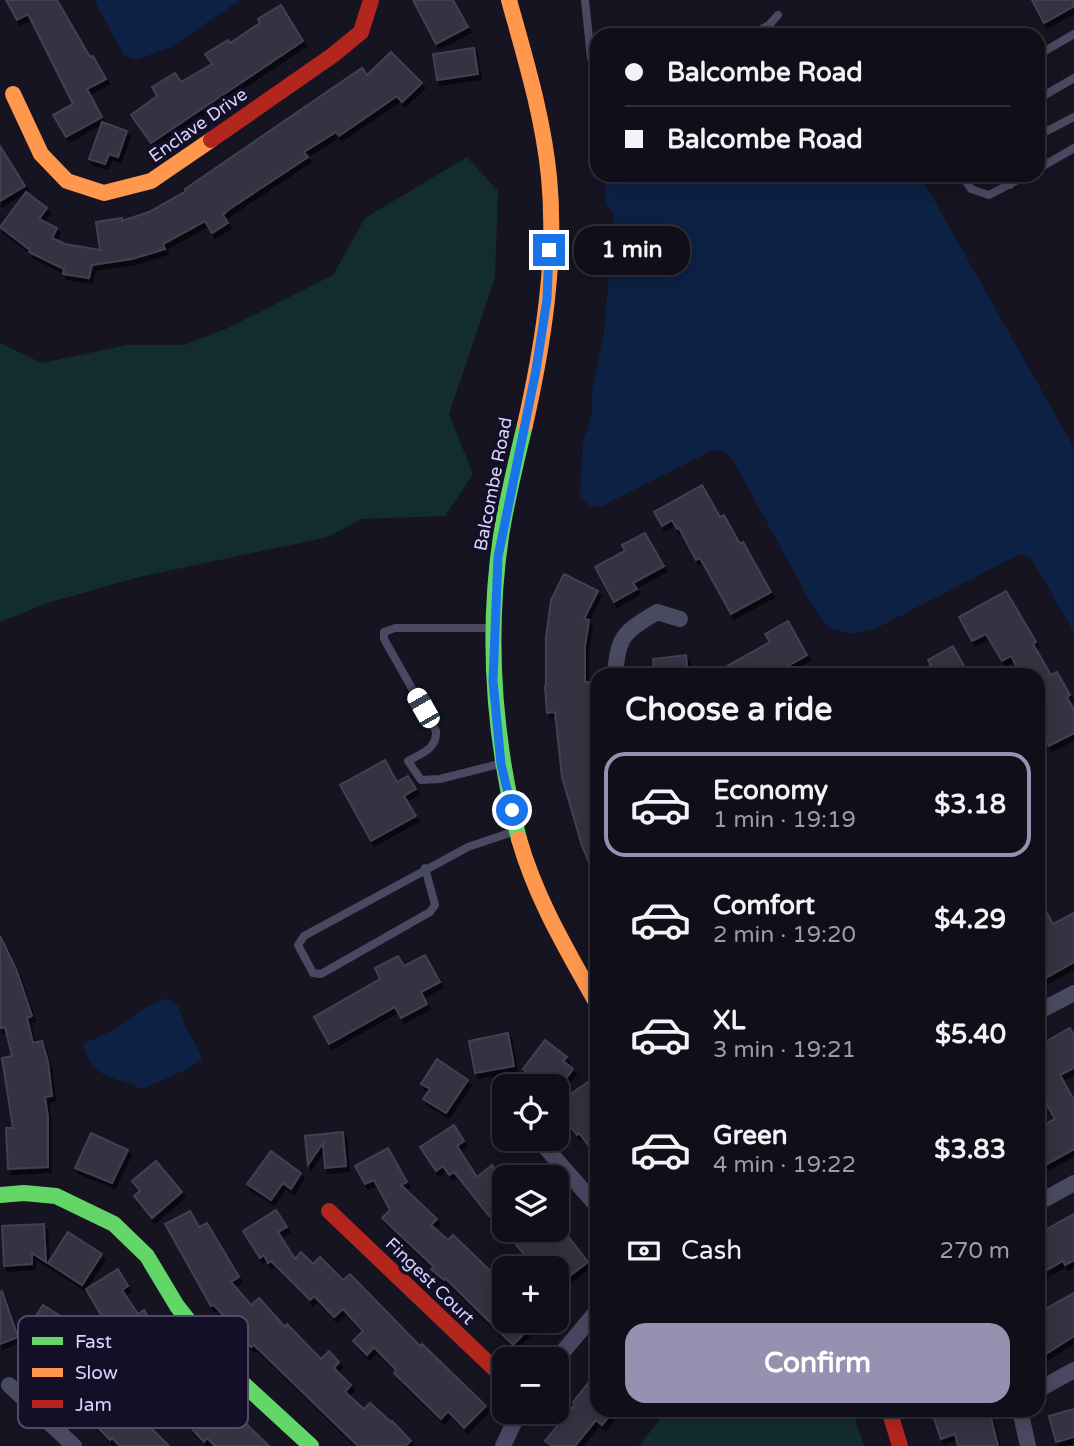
<!DOCTYPE html>
<html lang="en">
<head>
<meta charset="utf-8">
<style>
  body { margin:0; font-family:"Varela Round",sans-serif; background:#191822; color:#f1f3f6; height:100vh; display:flex; flex-direction:column; font-size:26px; white-space:nowrap }
  * { box-sizing:border-box; margin:0 }
  p { font-size:23px; color:#9c9ca2 }
  .icon { flex:none; width:38px; height:38px; fill:none; stroke:currentColor; stroke-width:2; stroke-linecap:round; stroke-linejoin:round }
  .map { position:relative; flex:1; overflow:hidden }
  .drawer { position:absolute; left:590px; top:668px; width:455px; height:749px; display:flex; flex-direction:column; background:#100f19; border-radius:21px; box-shadow:0 4px 18px #0003,0 0 0 2px #302f38 }
  .drawer>* { flex:none }
  .guide { position:absolute; left:590px; top:28px; width:455px; height:154px; border-radius:21px; box-shadow:0 4px 18px #0003,0 0 0 2px #302f38; display:grid; align-content:center; height:154px; padding:0 35px; background:#100f19 }
  .controls { position:absolute; left:492px; top:1074px; display:grid; gap:14px }
  .controls a { display:grid; place-items:center; width:77px; height:77px; border-radius:14px; background:#100f19; box-shadow:0 4px 18px #0003,0 0 0 2px #302f38; font-size:35px }
  .end { position:absolute; width:32px; height:32px; margin:-16px; border:9px solid #1a73e8; background:#fff; box-shadow:0 0 0 4px #fff }
  .from { border-radius:50% }
  .bubble { position:absolute; height:49px; border-radius:21px; background:#100f19; box-shadow:0 4px 18px #0003,0 0 0 2px #302f38; font-size:23px; font-weight:700; line-height:49px; text-align:center }
  .car { position:absolute; width:21px; height:42px; margin:-21px -10px; border-radius:9px; box-shadow:0 0 5px 2px #0007; background:linear-gradient(#fff 24%,#345 0 40%,#fff 0 76%,#345 0 86%,#fff 0) }
  .guide b { display:flex; align-items:center; gap:24px; height:66px; font-size:26px }
  .guide b+b { border-top:2px solid #302f38 }
  .guide i { width:18px; height:18px; background:#f1f3f6 }
  ul { padding:0; list-style:none }
  li { display:flex; align-items:center; gap:21px; height:105px; margin:0 14px 10px; padding:0 21px; border:4px solid transparent; border-radius:21px }
  li div { flex:1 }
  li b { display:block; font-size:26px }
  li em { font-style:normal; font-weight:700 }
  li.active { border-color:#9591b1 }
  li>.icon { width:63px; height:63px; stroke-width:1.5 }
  h2 { padding:0 35px; font-size:32px; line-height:84px }
  .pay { display:flex; align-items:center; gap:18px; height:77px; padding:0 35px; font-size:26px }
  .pay p { margin-inline-start:auto }
  .cta { display:flex; gap:14px; margin-top:auto; padding:14px 35px }
  .cta a { flex:1; height:80px; border-radius:21px; background:#9591b1; color:#fff; font-size:28px; font-weight:700; line-height:80px; text-align:center }
  .map>svg:first-child { display:block }
  .green { fill:#132c2d }
  .water { fill:#0d2144 }
  .building { fill:#343243; stroke:#433f54; stroke-width:2; filter:url(#shadow) }
  .lines { fill:none; stroke-linecap:round; stroke-linejoin:round }
  .lane { stroke:#4a4962; stroke-width:8 }
  .street { stroke:#4a4962; stroke-width:16 }
  .fast { stroke:#63d668; stroke-width:16 }
  .slow { stroke:#ff974d; stroke-width:16 }
  .jam { stroke:#b3261e; stroke-width:16 }
  .route { stroke:#1a73e8; stroke-width:9 }
  .labels { text-anchor:middle; dominant-baseline:central; stroke-width:7; stroke-linejoin:round; paint-order:stroke }
  .street-label { font-size:18px; fill:#d9d4ff; stroke:#130f26 }
  .key { fill:#130f26; stroke:#4e4a67; stroke-width:2 }
  .key-label { font-size:19px; fill:#d9d4ff }
</style>
</head>
<body>
<div class="map">
<svg width="1074" height="1446" viewBox="0 0 1074 1446">
  <defs>
    <filter id="shadow"><feDropShadow dx="3" dy="5" stdDeviation="0" flood-color="#0009"/></filter>
  </defs>
  <rect width="100%" height="100%" fill="#161421"/>
  <g class="green">
    <polygon points="467,157 498,191 495,278 449,414 473,474 445,516 361,519 328,537 139,577 48,603 0,622 0,343 42,363 127,345 184,345 228,328 333,275 365,218"/>
    <polygon points="667,1410 852,1411 864,1446 639,1446"/>
  </g>
  <g class="water">
    <polygon points="94,0 240,0 169,48 135,60 124,55"/>
    <path d="M607,175h313l154,273v184l-43,-74 -11,-4 -145,75 -23,5 -23,-6 -16,-21 -80,-147 -10,-9 -10,-1 -111,56h-13l-9,-10 3,-54 9,-29v-20l12,-60 10,-118c-12,-13 -11,-23 -7,-40z"/>
    <path d="M168,998l10,8 6,17 17,32v5l-13,9 -46,20c-29,-14 -49,-8 -59,-45l33,-15 28,-21z"/>
  </g>
  <g class="building">
    <polygon points="6,0 57,0 90,57 93,56 106,79 87,89 102,117 66,137 53,115 73,104 28,14 17,20"/>
    <polygon points="413,0 453,0 468,27 436,44"/>
    <polygon points="1032,0 1074,0 1074,6 1044,23"/>
    <polygon points="281,5 303,41 151,143 131,115 157,96 152,87 175,73 181,82 212,64 205,54 228,40 230,43 260,23 258,19"/>
    <polygon points="474,48 478,74 437,80 433,54"/>
    <polygon points="391,52 422,83 402,102 397,96 339,136 336,132 304,152 308,157 228,210 223,215 228,223 212,233 205,221 163,244 165,249 132,259 92,265 89,278 63,274 64,269 29,252 30,250 0,227 26,192 47,208 39,219 57,228 52,238 65,244 100,250 96,222 122,218 122,221 149,212 186,191 185,189 362,68 367,75"/>
    <polygon points="102,122 127,131 118,157 109,154 105,164 89,159"/>
    <polygon points="0,146 25,186 0,201"/>
    <polygon points="702,485 720,517 724,515 740,544 743,542 771,592 731,614 700,558 696,560 679,528 677,529 672,520 662,526 654,512"/>
    <polygon points="645,533 664,566 633,583 637,589 614,602 595,567 625,551 622,545"/>
    <polygon points="564,574 598,591 584,619 589,620 585,646 585,682 588,682 597,758 597,881 582,846 562,777 555,712 547,713 545,686 546,685 546,637 551,600"/>
    <polygon points="1006,591 1036,642 1033,644 1051,675 1057,672 1070,695 1067,697 1074,710 1074,733 1049,746 1038,725 1038,721 1045,717 1038,703 1038,676 1022,676 1011,656 1002,661 986,634 972,641 959,617"/>
    <polygon points="788,621 807,655 770,676 709,676 770,642 765,634"/>
    <polygon points="953,646 966,670 957,676 912,676 931,665 928,660"/>
    <polygon points="686,655 688,676 655,676 653,659"/>
    <polygon points="385,760 397,782 408,776 416,789 404,796 416,816 371,841 340,785"/>
    <polygon points="1038,896 1053,924 1074,913 1074,962 1038,982"/>
    <polygon points="0,936 16,969 32,1016 27,1018 33,1043 42,1041 48,1062 52,1096 45,1097 48,1117 48,1167 8,1169 6,1128 13,1128 2,1058 12,1056 5,1027 0,1028"/>
    <polygon points="425,955 440,982 421,992 427,1004 401,1018 395,1007 329,1044 314,1017 380,979 375,968 398,956 404,966"/>
    <polygon points="1070,1028 1074,1036 1074,1068 1060,1075 1074,1100 1074,1149 1038,1169 1038,1128 1055,1119 1038,1089 1038,1046"/>
    <polygon points="508,1033 514,1066 475,1073 469,1041"/>
    <polygon points="545,1040 567,1057 563,1061 573,1069 560,1087 546,1087 523,1069"/>
    <polygon points="437,1059 468,1080 446,1113 423,1099 430,1089 421,1084"/>
    <polygon points="597,1076 597,1157 579,1133 577,1135 556,1107 556,1104"/>
    <polygon points="454,1125 464,1141 457,1146 477,1177 492,1165 502,1178 495,1184 504,1195 504,1230 491,1214 489,1216 454,1172 449,1175 443,1166 436,1171 420,1147"/>
    <polygon points="343,1132 346,1166 325,1168 323,1143 308,1165 305,1136"/>
    <polygon points="91,1133 128,1150 112,1183 75,1168"/>
    <polygon points="388,1148 407,1182 401,1185 437,1219 431,1225 448,1240 453,1235 504,1284 504,1321 536,1321 513,1345 445,1278 444,1280 431,1269 434,1267 382,1218 390,1210 374,1180 365,1184 355,1166"/>
    <polygon points="271,1151 301,1173 291,1189 283,1183 271,1200 247,1184"/>
    <polygon points="156,1161 182,1192 152,1218 134,1196 140,1191 132,1181"/>
    <polygon points="276,1210 287,1227 278,1232 295,1259 301,1252 313,1264 320,1257 343,1280 350,1274 420,1346 422,1344 486,1406 464,1428 448,1411 441,1419 394,1373 396,1370 374,1347 367,1355 353,1341 363,1331 343,1309 334,1317 314,1296 310,1300 271,1261 268,1263 264,1255 260,1258 243,1231"/>
    <polygon points="190,1211 199,1227 207,1223 239,1277 231,1282 251,1305 259,1298 285,1327 287,1324 321,1359 329,1351 339,1362 334,1368 351,1385 345,1392 364,1409 370,1403 391,1422 392,1421 411,1441 405,1446 358,1446 254,1345 251,1347 214,1305 211,1306 165,1224"/>
    <polygon points="1074,1214 1074,1260 1065,1265 1063,1261 1038,1275 1038,1234"/>
    <polygon points="44,1224 46,1262 32,1253 32,1264 4,1266 2,1226"/>
    <polygon points="504,1230 563,1230 588,1262 556,1286 556,1269 536,1269"/>
    <polygon points="68,1232 102,1254 82,1285 48,1263"/>
    <polygon points="118,1269 128,1286 122,1290 138,1314 144,1310 163,1341 201,1384 203,1382 269,1446 215,1446 207,1438 204,1442 141,1374 145,1371 132,1350 124,1355 86,1289"/>
    <polygon points="2,1291 18,1337 0,1344 0,1292"/>
    <polygon points="1074,1293 1074,1336 1038,1359 1038,1313"/>
    <polygon points="43,1305 78,1327 66,1346 79,1362 87,1355 108,1380 105,1382 169,1446 120,1446 112,1438 110,1440 75,1404 65,1392 70,1387 56,1370 64,1364 22,1338"/>
    <polygon points="597,1372 597,1410 614,1410 602,1425 596,1420 575,1446 552,1446 545,1441 575,1404 573,1402"/>
    <polygon points="1074,1409 1074,1437 1056,1442 1049,1416"/>
    <polygon points="939,1410 989,1410 998,1446 958,1446 955,1434 941,1439 932,1413"/>
  </g>
  <g class="lines">
    <g class="lane">
      <polyline points="585,0 591,58 597,80"/>
      <polyline points="751,35 769,25 778,15"/>
      <polyline points="1038,55 1074,34"/>
      <polyline points="1038,99 1074,78"/>
      <polyline points="1038,131 1043,133 1074,117"/>
      <polyline points="1038,169 1074,148"/>
      <polyline points="962,175 971,189 989,195 1027,175"/>
      <polyline points="998,175 1010,185"/>
      <path d="M491,628h-96l-11,4v7l52,92c1,18 -14,22 -28,30l13,19 19,-1 59,-15"/>
      <polyline points="425,868 435,905 430,912 321,974 313,973 298,945 304,936 468,847 515,831"/>
    </g>
    <g class="street">
      <path d="M615,676c3,-41 8,-43 42,-64l23,7"/>
      <polyline points="1038,1012 1074,993"/>
      <polyline points="538,1139 597,1206"/>
      <polyline points="1038,1203 1074,1183"/>
      <polyline points="556,1360 597,1311"/>
      <polyline points="9,1385 74,1446"/>
      <polyline points="1038,1390 1074,1370"/>
      <polyline points="1020,1410 1028,1446"/>
      <polyline points="503,1446 519,1412"/>
    </g>
    <g class="fast">
      <path d="M519,839c-25,-99 -33,-201 -18,-303 6,-38 15,-74 24,-111"/>
      <polyline points="0,1195 24,1193 56,1196 114,1224 147,1256 177,1306 225,1367 311,1446"/>
    </g>
    <g class="slow">
      <path d="M509,0c16,58 34,116 40,177 8,82 -6,168 -24,248"/>
      <polyline points="13,94 41,154 67,181 104,193 151,181 211,140"/>
      <path d="M519,839c17,60 48,111 78,165"/>
    </g>
    <g class="jam">
      <polyline points="211,140 333,55 361,32 371,0"/>
      <polyline points="329,1211 504,1378"/>
      <polyline points="889,1410 900,1446"/>
    </g>
  </g>
  <g class="lines">
    <polyline class="route" points="512,810 501,764 493,681 498,557 536,370 547,299 549,250"/>
  </g>
  <g class="labels">
    <g class="street-label">
      <text transform="translate(198 125) rotate(-35)">Enclave Drive</text>
      <text transform="translate(493 484) rotate(-79)">Balcombe Road</text>
      <text transform="translate(430 1281) rotate(44)">Fingest Court</text>
    </g>
  </g>
  <rect x="18" y="1316" width="230" height="112" rx="10" class="key"/>
  <rect x="32" y="1337" width="31" height="8" fill="#63d668"/>
  <rect x="32" y="1368" width="31" height="9" fill="#ff974d"/>
  <rect x="32" y="1400" width="31" height="8" fill="#b3261e"/>
  <g class="key-label">
    <text x="75" y="1348">Fast</text>
    <text x="75" y="1379">Slow</text>
    <text x="75" y="1411">Jam</text>
  </g>
</svg>
<div class="controls">
<a><svg class="icon" aria-label="locate" viewBox="0 0 24 24"><circle cx="12" cy="12" r="6"/><path d="M12 2v4M12 18v4M2 12h4M18 12h4"/></svg></a>
<a><svg class="icon" aria-label="layers" viewBox="0 0 24 24"><path d="M12 4l9 5-9 5-9-5zM3 14l9 5 9-5"/></svg></a>
<a>+</a>
<a>−</a>
</div>
<i class="end from" style="left:512px;top:810px"></i>
<i class="end" style="left:549px;top:250px"></i>
<div class="bubble" style="left:574px;top:226px;width:116px">1 min</div>
<i class="car" style="left:423px;top:708px;rotate:330deg"></i>
<div class="guide">
<b><i class="from"></i>Balcombe Road</b>
<b><i></i>Balcombe Road</b>
</div>
<section class="drawer">
<h2>Choose a ride</h2>
<ul>
<li class="active"><svg class="icon" aria-label="car" viewBox="0 0 24 24"><path d="M5 17H2v-5l4-1 3-4h7l3 4 3 1v5h-3M9 17h6M6 11h13"/><circle cx="7" cy="17" r="2"/><circle cx="17" cy="17" r="2"/></svg><div><b>Economy</b><p>1 min · 19:19</p></div><em>$3.18</em></li>
<li><svg class="icon" aria-label="car" viewBox="0 0 24 24"><path d="M5 17H2v-5l4-1 3-4h7l3 4 3 1v5h-3M9 17h6M6 11h13"/><circle cx="7" cy="17" r="2"/><circle cx="17" cy="17" r="2"/></svg><div><b>Comfort</b><p>2 min · 19:20</p></div><em>$4.29</em></li>
<li><svg class="icon" aria-label="car" viewBox="0 0 24 24"><path d="M5 17H2v-5l4-1 3-4h7l3 4 3 1v5h-3M9 17h6M6 11h13"/><circle cx="7" cy="17" r="2"/><circle cx="17" cy="17" r="2"/></svg><div><b>XL</b><p>3 min · 19:21</p></div><em>$5.40</em></li>
<li><svg class="icon" aria-label="car" viewBox="0 0 24 24"><path d="M5 17H2v-5l4-1 3-4h7l3 4 3 1v5h-3M9 17h6M6 11h13"/><circle cx="7" cy="17" r="2"/><circle cx="17" cy="17" r="2"/></svg><div><b>Green</b><p>4 min · 19:22</p></div><em>$3.83</em></li>
</ul>
<div class="pay"><svg class="icon" aria-label="cash" viewBox="0 0 24 24"><path d="M3 7h18v10H3z"/><circle cx="12" cy="12" r="2"/></svg>Cash<p>270 m</p></div>
<div class="cta"><a>Confirm</a></div>
</section>
</div>
</body>
</html>
